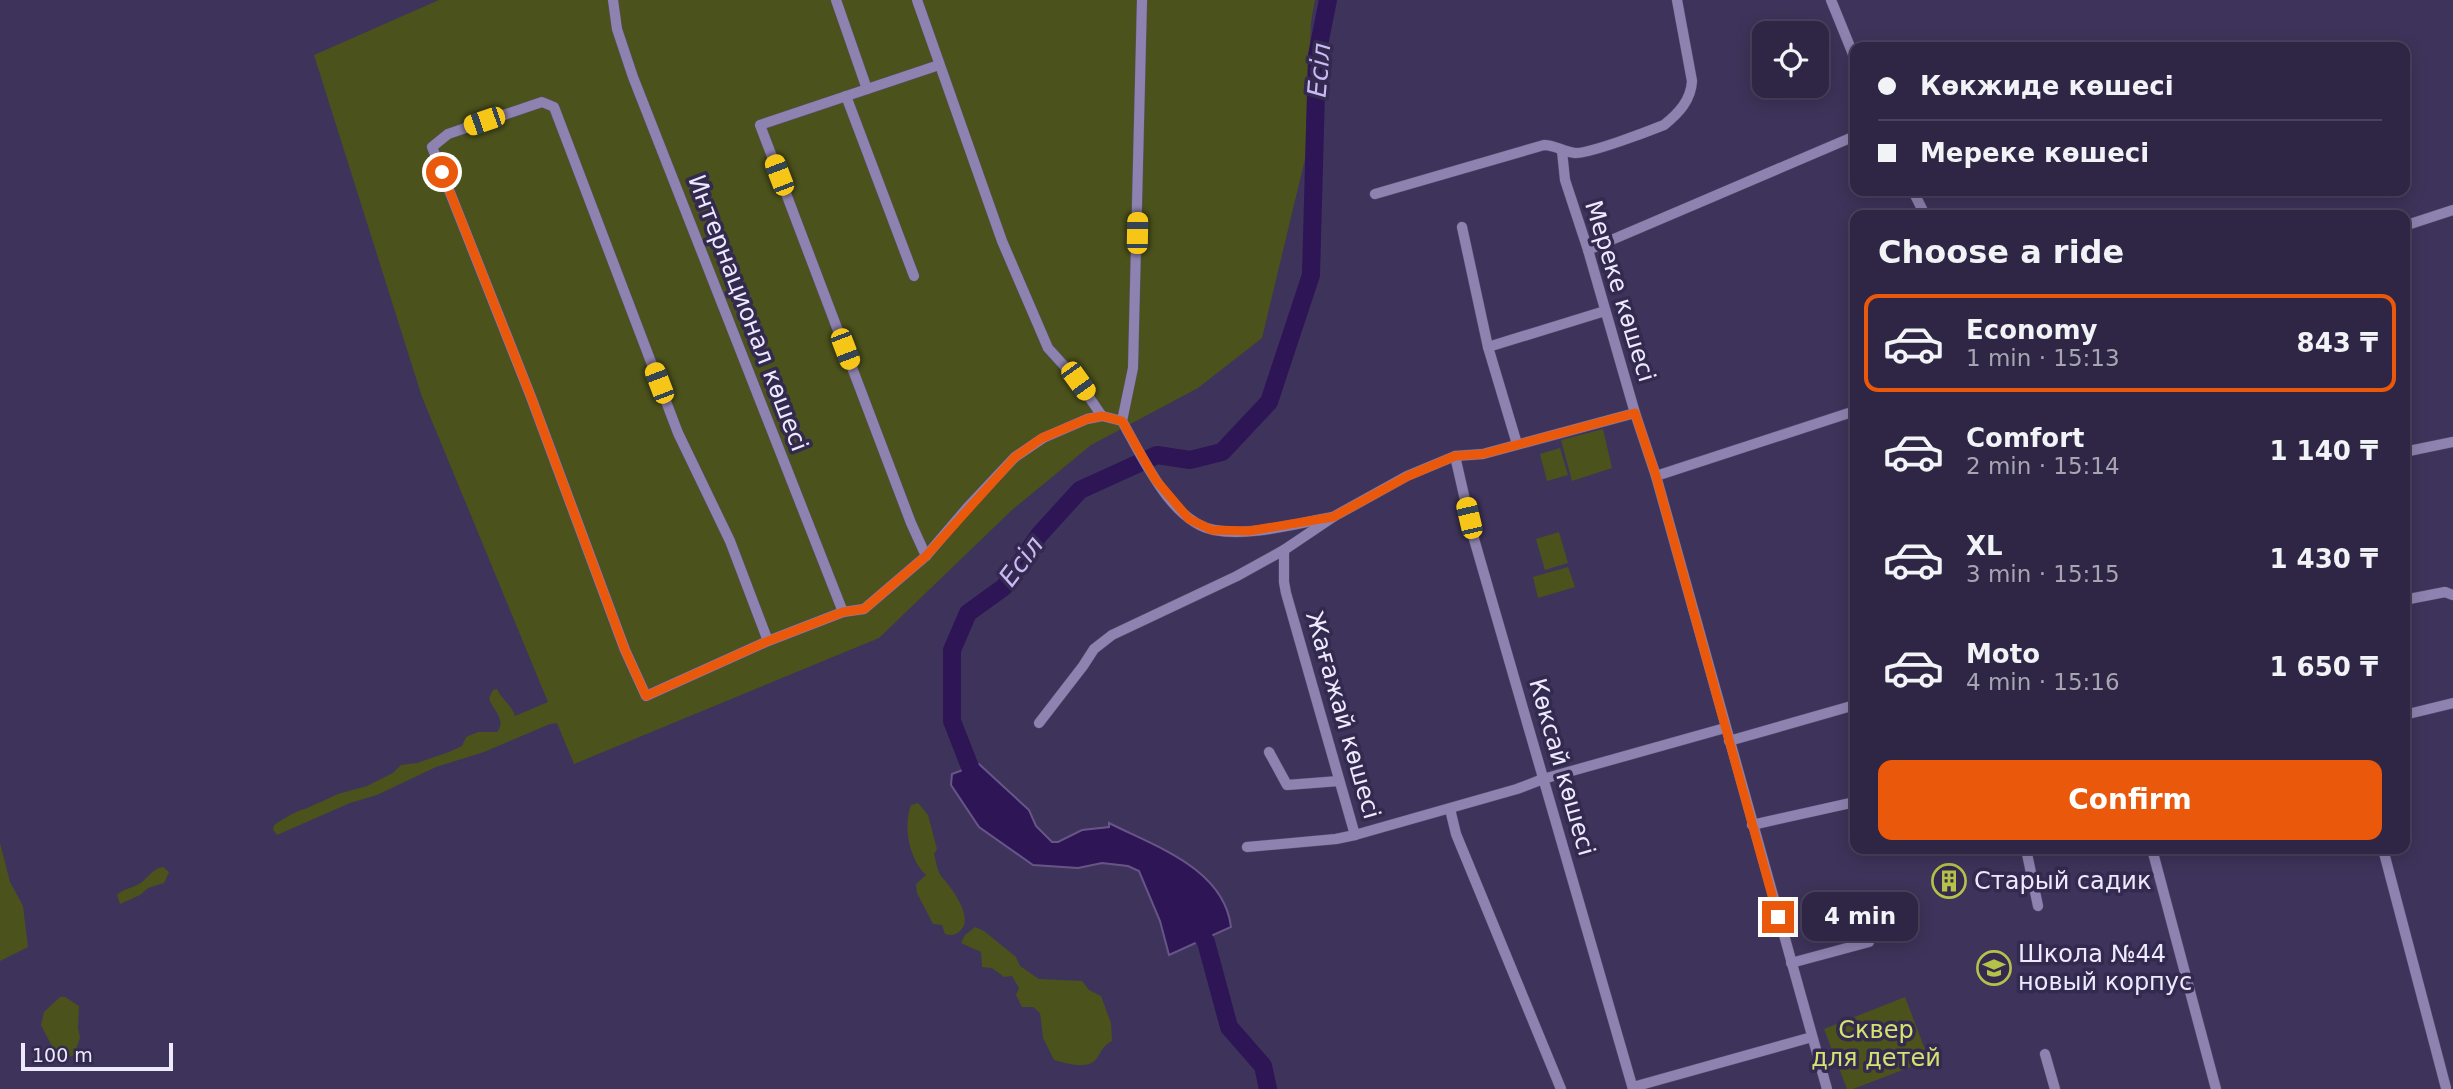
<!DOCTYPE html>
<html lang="en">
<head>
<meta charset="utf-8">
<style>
  body { margin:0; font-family:"DejaVu Sans",sans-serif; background:#3a324f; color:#f1f3f6; height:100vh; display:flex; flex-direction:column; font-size:26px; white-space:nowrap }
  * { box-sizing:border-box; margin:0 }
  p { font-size:23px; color:#a7a5b2 }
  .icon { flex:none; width:38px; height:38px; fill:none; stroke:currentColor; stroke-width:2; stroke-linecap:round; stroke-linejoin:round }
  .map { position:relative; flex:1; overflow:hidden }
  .details { position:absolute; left:1850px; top:210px; width:560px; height:644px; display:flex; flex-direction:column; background:#2e2644; border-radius:14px; box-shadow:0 4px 18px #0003,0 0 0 2px #49435d }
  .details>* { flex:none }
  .hud { position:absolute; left:1850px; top:42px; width:560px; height:154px; border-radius:14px; box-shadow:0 4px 18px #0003,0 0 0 2px #49435d; display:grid; align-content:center; height:154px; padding:0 28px; background:#2e2644 }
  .buttons { position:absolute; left:1752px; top:21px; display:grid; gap:14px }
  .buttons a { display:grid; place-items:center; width:77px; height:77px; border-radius:14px; background:#2e2644; box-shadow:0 4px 18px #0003,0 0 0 2px #49435d; font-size:35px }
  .scale { position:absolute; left:21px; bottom:18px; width:152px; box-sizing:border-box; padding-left:7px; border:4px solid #eeeafe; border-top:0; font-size:19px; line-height:24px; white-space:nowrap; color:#eeeafe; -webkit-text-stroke:5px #34294e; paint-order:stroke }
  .end { position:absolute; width:32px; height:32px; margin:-16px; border:9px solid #ea580c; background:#fff; box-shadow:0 0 0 4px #fff }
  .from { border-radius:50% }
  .bubble { position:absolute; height:49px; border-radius:14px; background:#2e2644; box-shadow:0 4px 18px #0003,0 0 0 2px #49435d; font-size:23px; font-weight:600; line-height:49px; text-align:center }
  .car { position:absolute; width:21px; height:42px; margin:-21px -10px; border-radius:9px; box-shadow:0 0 5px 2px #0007; background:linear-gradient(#f5c518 24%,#345 0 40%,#f5c518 0 76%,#345 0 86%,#f5c518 0) }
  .hud b { display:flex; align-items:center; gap:24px; height:66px; font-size:26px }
  .hud b+b { border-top:2px solid #49435d }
  .hud i { width:18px; height:18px; background:#f1f3f6 }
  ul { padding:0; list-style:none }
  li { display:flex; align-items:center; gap:21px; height:98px; margin:0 14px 10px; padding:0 14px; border:4px solid transparent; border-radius:14px }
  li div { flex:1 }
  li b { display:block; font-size:26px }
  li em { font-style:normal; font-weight:600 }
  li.active { border-color:#ea580c }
  li>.icon { width:63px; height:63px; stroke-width:1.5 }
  h2 { padding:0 28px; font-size:32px; line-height:84px }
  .primary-button { display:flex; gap:14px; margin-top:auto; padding:14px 28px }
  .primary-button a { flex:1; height:80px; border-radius:14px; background:#ea580c; color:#fff; font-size:28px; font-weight:600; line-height:80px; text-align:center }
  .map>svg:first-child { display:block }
  .green { fill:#4c521c }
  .water { fill:#2e1556; stroke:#685588; stroke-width:2 }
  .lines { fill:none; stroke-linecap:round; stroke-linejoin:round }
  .river { stroke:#2e1556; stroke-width:18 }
  .street-casing { stroke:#595070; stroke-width:11 }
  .street { stroke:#8e83b0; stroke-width:10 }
  .route { stroke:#ea580c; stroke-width:9 }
  .labels { text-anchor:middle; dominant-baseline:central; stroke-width:7; stroke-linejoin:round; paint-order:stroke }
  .street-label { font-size:24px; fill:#eeeafe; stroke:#34294e }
  .poi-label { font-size:24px; fill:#eeeafe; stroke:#34294e; text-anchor:start }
  .park-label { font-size:24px; fill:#d4e370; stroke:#34294e }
  .water-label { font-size:26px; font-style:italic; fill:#c9baf6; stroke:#34294e }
</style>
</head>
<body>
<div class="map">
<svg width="2453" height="1089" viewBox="0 0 2453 1089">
  <rect width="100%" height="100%" fill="#3e335a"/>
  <g class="green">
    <path d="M439,0h876l-4,22 -6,137 -43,179 -64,50 -107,57 -79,65 -133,128 -305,126 -17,-41 -7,1 -66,28 -48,15 -59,28 -27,8 -73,32 -4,-5 1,-5c6,-4 25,-16 31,-16l33,-15 29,-8 26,-13 8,-8 16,-2 32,-11 13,-6 4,-9 12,-5h19c10,-12 -4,-21 -8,-34l4,-8 4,-1c5,11 15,16 18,27l33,-14 -126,-305 -108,-342z"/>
    <polygon points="1603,429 1612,468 1572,481 1561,440"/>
    <polygon points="1560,448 1568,475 1547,481 1540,454"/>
    <polygon points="1559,532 1568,563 1545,570 1536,539"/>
    <polygon points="1568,567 1575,587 1538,598 1533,577"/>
    <path d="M918,803l10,12 9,34 -3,5c2,7 3,16 7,22 10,11 33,41 20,54 -5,5 -9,6 -16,4l-3,-9 -9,-1 -16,-31 -1,-9 10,-9c-17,-16 -23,-48 -15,-70z"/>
    <polygon points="0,843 10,882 23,906 28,947 0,961"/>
    <path d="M163,867l6,5 -5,11 -16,5 -8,7 -20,9 -3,-9c7,-7 14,-6 22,-11 10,-6 12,-15 24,-17z"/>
    <path d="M975,927l9,4 32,26 4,9 19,13 43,2 7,9 12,6 10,27 1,18c-9,5 -10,9 -15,17 -9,13 -31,5 -43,2l-11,-22 -3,-25 -7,-6h-11l-6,-12 3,-7 -7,-12 -8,1 -12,-9 -10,-1 -1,-15 -20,-9 4,-8z"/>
    <polygon points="60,997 65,997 79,1006 78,1028 80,1038 74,1055 69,1057 57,1056 41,1025 44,1012"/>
    <polygon points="1905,997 1929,1060 1853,1089 1847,1089 1824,1029"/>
  </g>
  <path class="water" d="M979,764l50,46 7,16 16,16h6l24,-12 27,-3v-4c45,23 115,45 122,104l-62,28 -9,-34 -21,-50 -11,-5 -26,-3 -24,5 -45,-3 -54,-38 -28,-42 1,-11z"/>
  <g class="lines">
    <g class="river">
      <polyline points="979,790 952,721 952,650 968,613 1004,587 1039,535 1080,490 1157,455 1190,460 1222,452 1269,402 1311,275 1317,55 1328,0"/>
      <polyline points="1192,921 1206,942 1229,1027 1263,1066 1268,1089"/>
    </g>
    <g class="street-casing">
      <g id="street">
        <polyline points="613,0 617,29 633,77 843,612"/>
        <polyline points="836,0 867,89"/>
        <polyline points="917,0 1002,241 1048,348 1078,381 1102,416"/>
        <polyline points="1831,0 1855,59"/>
        <polyline points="846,96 914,276"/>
        <polyline points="1562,151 1565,180 1588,250 1635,413 1656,476 1827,1089"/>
        <polyline points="1913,191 1925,215"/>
        <path d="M1375,194l169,-49c11,0 20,7 31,8 14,1 74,-22 89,-28 15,-12 27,-25 28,-44l-15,-81"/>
        <polyline points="2404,226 2453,210"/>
        <polyline points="1462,227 1488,347 1517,444"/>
        <polyline points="1588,250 1855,136"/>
        <polyline points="1488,347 1605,311"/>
        <polyline points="1122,421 1133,368 1142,0"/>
        <polyline points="2404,452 2453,442"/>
        <polyline points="1455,456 1474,539 1633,1089"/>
        <polyline points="1656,476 1855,411"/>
        <polyline points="1284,550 1284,582 1286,593 1355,835 1517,789 1543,779 1725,728"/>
        <polyline points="926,556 911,523 760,125 939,65"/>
        <polyline points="2404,600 2445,592 2453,595"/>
        <path d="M768,641l-38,-100 -52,-108 -124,-326 -12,-5 -94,32 -16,13 99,250 94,253 21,46 122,-55 75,-29 21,-3 62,-53 41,-48 48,-51 28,-19 44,-19 15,-3 20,5c20,35 49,101 92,109 38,7 82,-7 119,-13"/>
        <polyline points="2404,715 2453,703"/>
        <polyline points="1039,723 1083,666 1094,649 1112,635 1237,576 1284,550 1333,517 1407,476 1455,456 1483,454 1635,413"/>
        <polyline points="1729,741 1855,705"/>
        <polyline points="1269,752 1287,785 1339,781"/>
        <polyline points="1450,809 1456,834 1561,1089"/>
        <polyline points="1752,825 1855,802"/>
        <polyline points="1247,847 1336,839 1355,835"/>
        <polyline points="2026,849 2038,906"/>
        <polyline points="2152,849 2216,1089"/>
        <polyline points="2383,849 2446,1088"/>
        <polyline points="1791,963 1869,942"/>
        <polyline points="2045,1054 2055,1089"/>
        <polyline points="1633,1087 1812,1037"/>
      </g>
    </g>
    <use href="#street" class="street"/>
  </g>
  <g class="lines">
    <polyline class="route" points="442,172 531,397 625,650 646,696 768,641 843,612 864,609 926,556 1015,457 1042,438 1087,419 1102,416 1122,421 1155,479 1189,519 1212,530 1249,531 1333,517 1408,476 1455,456 1483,454 1635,413 1656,476 1778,917"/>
  </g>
  <defs>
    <g id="building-ring" transform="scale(1.75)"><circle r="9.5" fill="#34294e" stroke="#b4c24a" stroke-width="1.5"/><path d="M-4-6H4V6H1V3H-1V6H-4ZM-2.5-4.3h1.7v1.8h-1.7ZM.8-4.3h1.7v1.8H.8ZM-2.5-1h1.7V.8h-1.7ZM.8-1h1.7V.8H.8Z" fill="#b4c24a"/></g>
    <g id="school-ring" transform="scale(1.75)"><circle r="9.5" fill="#34294e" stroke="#b4c24a" stroke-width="1.5"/><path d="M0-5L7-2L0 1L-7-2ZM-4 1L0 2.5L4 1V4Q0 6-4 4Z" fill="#b4c24a"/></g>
  </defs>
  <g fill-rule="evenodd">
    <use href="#building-ring" x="1949" y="881"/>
    <use href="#school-ring" x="1994" y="968"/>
  </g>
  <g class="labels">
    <g class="street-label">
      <text transform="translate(1620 291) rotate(73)">Мереке көшесі</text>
      <text transform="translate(748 313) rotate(69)">Интернационал көшесі</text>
      <text transform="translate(1343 715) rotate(74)">Жағажай көшесі</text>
      <text transform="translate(1562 767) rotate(74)">Көксай көшесі</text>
    </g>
    <g class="poi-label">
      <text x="1974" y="881">Старый садик</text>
      <text x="2018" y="954">Школа №44<tspan x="2018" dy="28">новый корпус</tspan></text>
    </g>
    <g class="park-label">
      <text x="1876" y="1030">Сквер<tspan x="1876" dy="28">для детей</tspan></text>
    </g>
    <g class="water-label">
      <text transform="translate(1319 70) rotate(-85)">Есіл</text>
      <text transform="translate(1021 561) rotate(-53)">Есіл</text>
    </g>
  </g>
</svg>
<div class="buttons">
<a><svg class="icon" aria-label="locate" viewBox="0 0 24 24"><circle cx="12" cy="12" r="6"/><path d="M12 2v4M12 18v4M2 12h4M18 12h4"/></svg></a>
</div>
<div class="scale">100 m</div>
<i class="end from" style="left:442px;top:172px"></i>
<i class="end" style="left:1778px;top:917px"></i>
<div class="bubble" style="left:1802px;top:892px;width:116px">4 min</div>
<i class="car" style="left:484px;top:121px;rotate:251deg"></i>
<i class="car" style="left:779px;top:175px;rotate:339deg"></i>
<i class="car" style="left:1137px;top:233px;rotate:1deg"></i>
<i class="car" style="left:845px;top:349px;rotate:159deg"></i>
<i class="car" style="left:1078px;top:381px;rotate:144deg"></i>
<i class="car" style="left:659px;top:383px;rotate:339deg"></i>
<i class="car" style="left:1469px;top:518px;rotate:347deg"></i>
<div class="hud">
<b><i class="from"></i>Көкжиде көшесі</b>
<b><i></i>Мереке көшесі</b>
</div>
<section class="details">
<h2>Choose a ride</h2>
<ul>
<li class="active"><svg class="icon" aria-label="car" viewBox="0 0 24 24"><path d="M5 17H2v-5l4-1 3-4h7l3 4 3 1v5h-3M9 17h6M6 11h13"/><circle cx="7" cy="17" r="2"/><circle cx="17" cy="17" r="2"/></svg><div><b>Economy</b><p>1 min · 15:13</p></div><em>843 ₸</em></li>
<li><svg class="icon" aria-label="car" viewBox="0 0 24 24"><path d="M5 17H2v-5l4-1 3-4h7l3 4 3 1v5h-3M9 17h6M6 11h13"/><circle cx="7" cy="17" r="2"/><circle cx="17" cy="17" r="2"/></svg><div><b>Comfort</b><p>2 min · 15:14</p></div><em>1 140 ₸</em></li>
<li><svg class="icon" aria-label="car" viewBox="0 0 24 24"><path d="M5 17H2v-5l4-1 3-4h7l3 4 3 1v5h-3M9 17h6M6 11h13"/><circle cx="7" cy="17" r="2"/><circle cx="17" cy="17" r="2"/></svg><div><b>XL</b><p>3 min · 15:15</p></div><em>1 430 ₸</em></li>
<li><svg class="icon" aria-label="car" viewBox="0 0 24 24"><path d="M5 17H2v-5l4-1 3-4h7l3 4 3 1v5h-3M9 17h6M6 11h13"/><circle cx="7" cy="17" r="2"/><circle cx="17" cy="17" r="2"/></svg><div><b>Moto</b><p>4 min · 15:16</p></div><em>1 650 ₸</em></li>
</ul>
<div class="primary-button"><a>Confirm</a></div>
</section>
</div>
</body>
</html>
